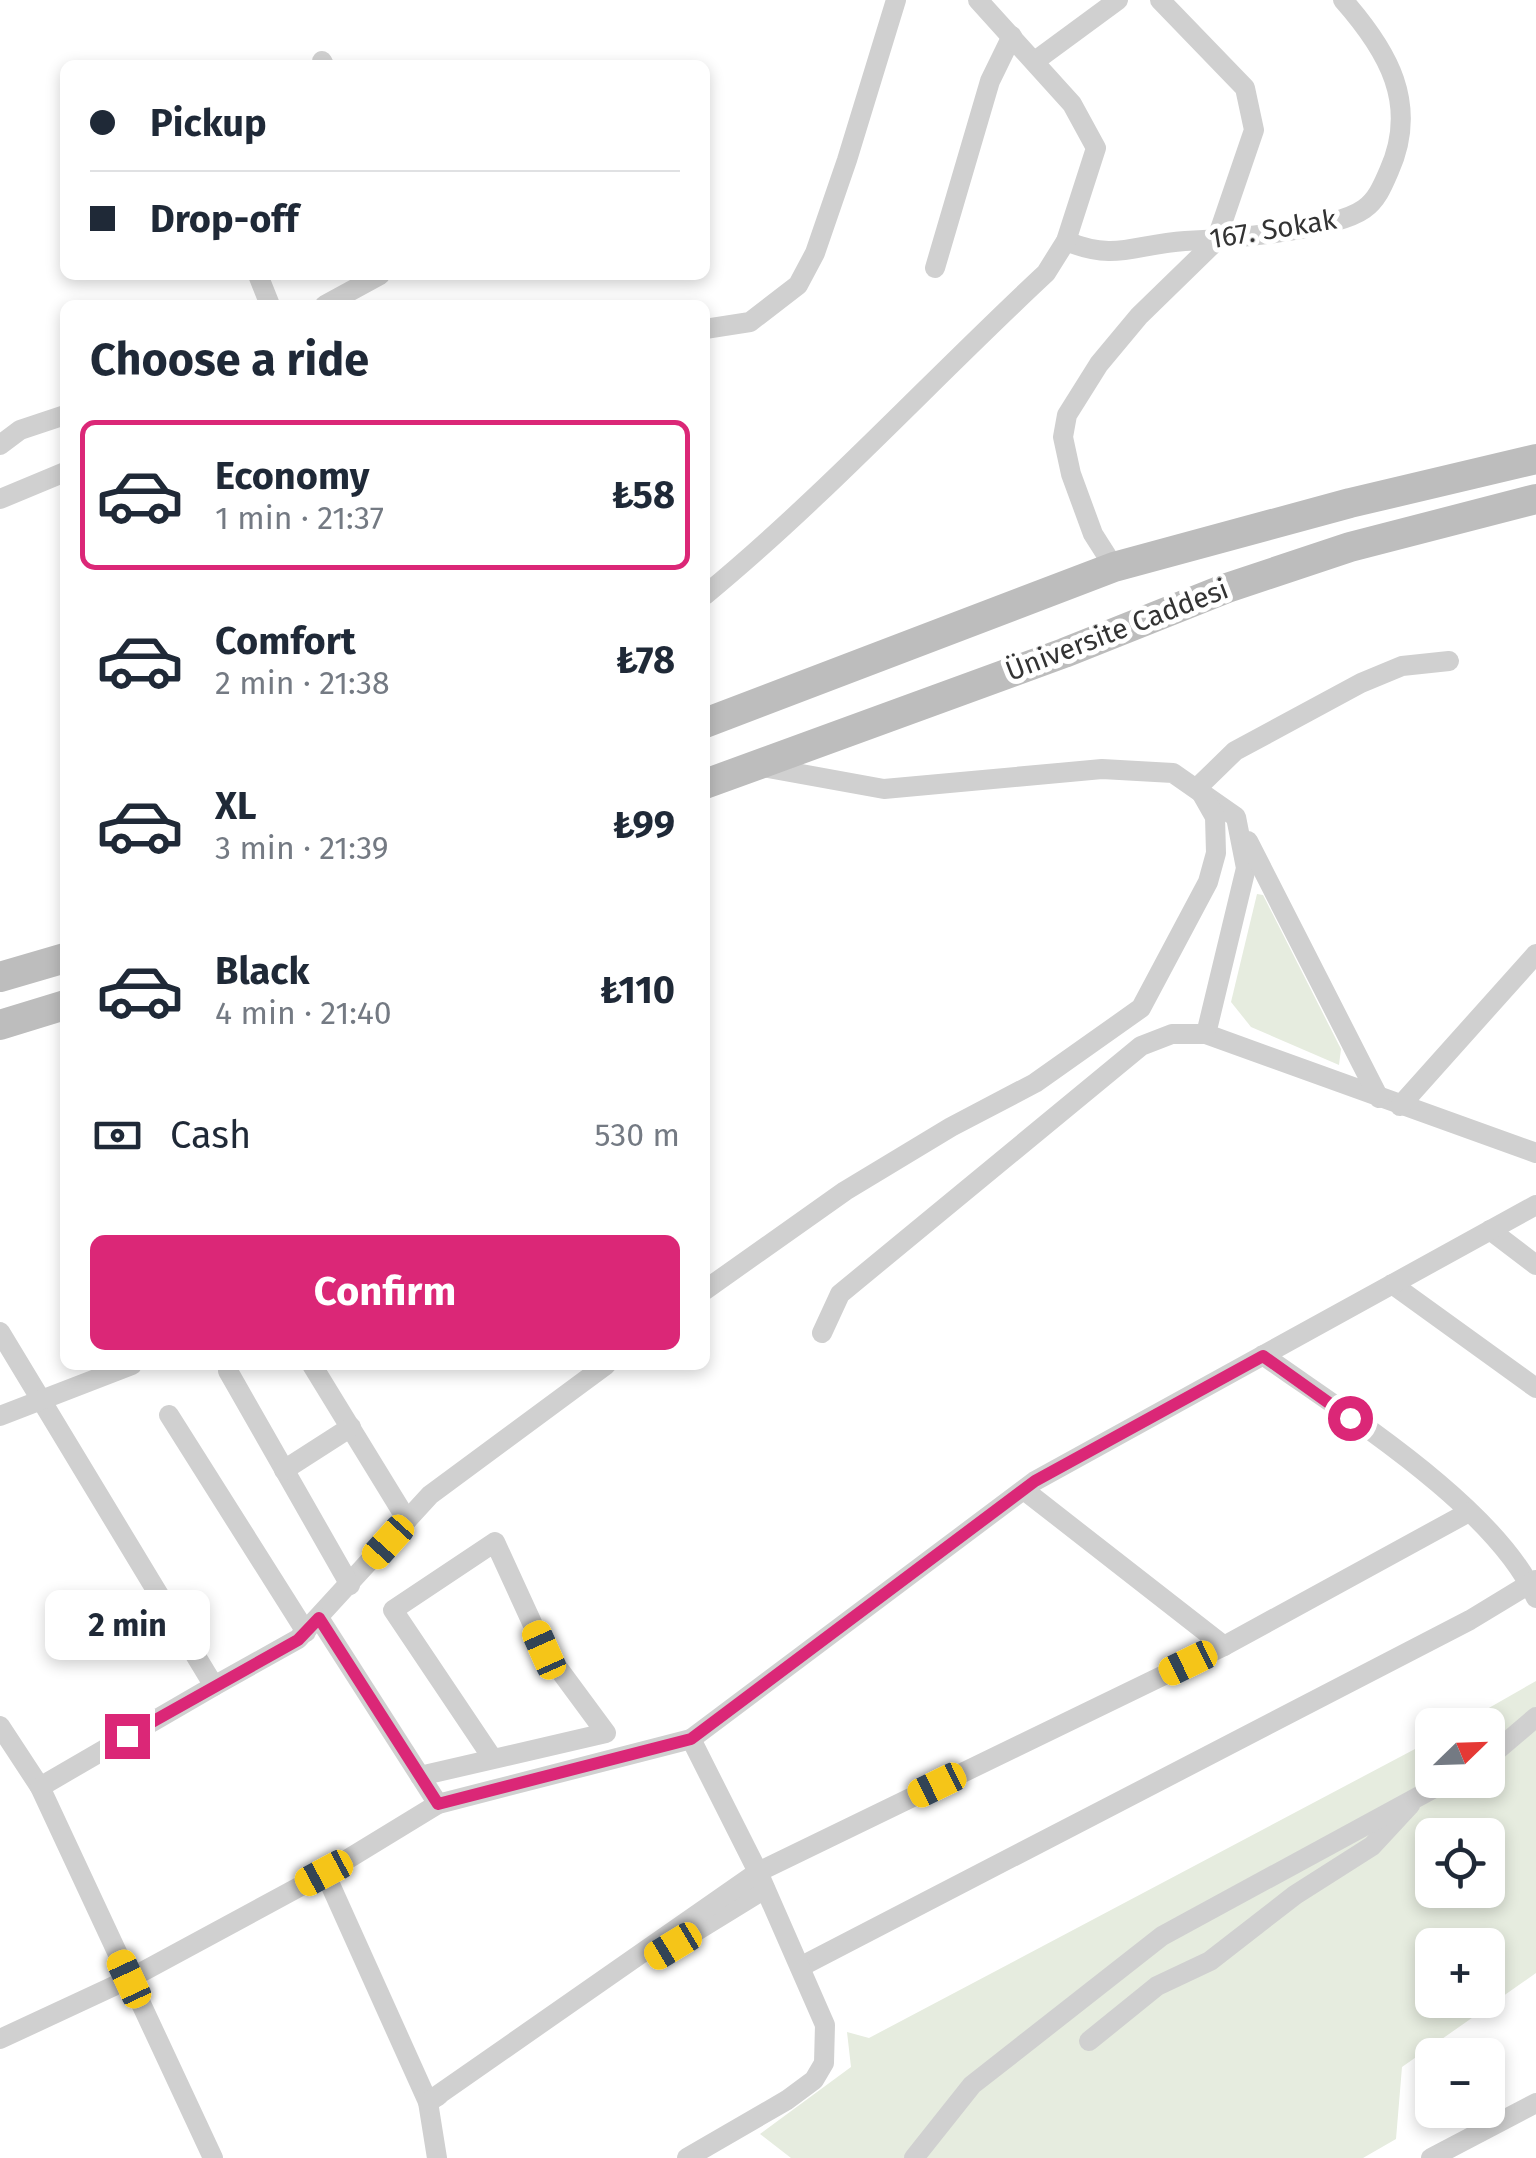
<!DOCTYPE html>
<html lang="en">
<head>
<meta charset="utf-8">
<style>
  body { margin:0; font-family:"Fira Sans",sans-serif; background:#f2f2f3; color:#1f2937; height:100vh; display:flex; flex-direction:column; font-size:38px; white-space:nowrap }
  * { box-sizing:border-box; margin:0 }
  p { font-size:32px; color:#747a83 }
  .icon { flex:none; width:55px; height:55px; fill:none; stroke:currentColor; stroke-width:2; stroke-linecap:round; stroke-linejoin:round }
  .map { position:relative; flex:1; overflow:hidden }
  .details { position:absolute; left:60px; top:300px; width:650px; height:1070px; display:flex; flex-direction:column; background:#fff; border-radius:15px; box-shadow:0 5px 15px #0003 }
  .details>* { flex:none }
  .top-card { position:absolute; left:60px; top:60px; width:650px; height:220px; border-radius:15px; box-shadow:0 5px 15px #0003; display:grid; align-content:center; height:220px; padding:0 30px; background:#fff }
  .needle { width:65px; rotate:67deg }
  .buttons { position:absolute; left:1415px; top:1708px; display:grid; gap:20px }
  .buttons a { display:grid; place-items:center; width:90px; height:90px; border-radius:15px; background:#fff; box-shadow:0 5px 15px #0003; font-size:50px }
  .end { position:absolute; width:45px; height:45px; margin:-22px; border:12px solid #db2777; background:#fff; box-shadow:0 0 0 5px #fff }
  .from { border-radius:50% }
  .bubble { position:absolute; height:70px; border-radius:15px; background:#fff; box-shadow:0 5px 15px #0003; font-size:32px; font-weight:700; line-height:70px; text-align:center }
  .car { position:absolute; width:30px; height:60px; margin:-30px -15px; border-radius:12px; box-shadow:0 0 8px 2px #0007; background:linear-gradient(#f5c518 24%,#345 0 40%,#f5c518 0 76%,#345 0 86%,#f5c518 0) }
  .top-card b { display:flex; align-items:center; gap:35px; height:95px; font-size:38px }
  .top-card b+b { border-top:2px solid #e0e1e3 }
  .top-card i { width:25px; height:25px; background:#1f2937 }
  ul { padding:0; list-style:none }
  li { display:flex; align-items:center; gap:30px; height:150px; margin:0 20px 15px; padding:0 10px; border:5px solid transparent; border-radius:15px }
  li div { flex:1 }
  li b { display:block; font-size:38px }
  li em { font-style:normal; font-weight:700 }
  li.selected { border-color:#db2777 }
  li>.icon { width:90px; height:90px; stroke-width:1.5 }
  h2 { padding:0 30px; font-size:45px; line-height:120px }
  .pay { display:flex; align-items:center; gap:25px; height:110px; padding:0 30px; font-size:38px }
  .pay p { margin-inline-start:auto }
  .primary-button { display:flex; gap:20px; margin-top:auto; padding:20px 30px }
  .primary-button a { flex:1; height:115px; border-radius:15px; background:#db2777; color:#fff; font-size:40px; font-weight:700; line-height:115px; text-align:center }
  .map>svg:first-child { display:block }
  .green { fill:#e6ecdf; fill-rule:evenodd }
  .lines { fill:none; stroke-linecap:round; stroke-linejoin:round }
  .minor { stroke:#d0d0d0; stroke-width:20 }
  .secondary { stroke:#bdbdbd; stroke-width:30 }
  .route { stroke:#db2777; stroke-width:12 }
  .labels { text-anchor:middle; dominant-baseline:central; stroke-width:10; stroke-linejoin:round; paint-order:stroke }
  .street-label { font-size:28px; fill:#333; stroke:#fff }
</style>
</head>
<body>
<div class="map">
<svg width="1536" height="2158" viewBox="0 0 1536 2158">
  <rect width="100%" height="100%" fill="#fff"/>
  <g class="green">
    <polygon points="1257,894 1263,895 1341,1049 1339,1065 1251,1027 1231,1002"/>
    <path d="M1536,1681v292l-134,94 -6,72 -33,19h-572l-31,-24 91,-67 -4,-35 22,6 563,-298v40h56v-55h-29zM1432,1835h56v55h-56zM1432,1945h56v55h-56z"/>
  </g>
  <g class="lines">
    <g class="minor">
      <polyline points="322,61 324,65"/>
      <polyline points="1035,61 1118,0"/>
      <path d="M1066,241c50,21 69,3 119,0 40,-2 148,-10 179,-32 13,-9 19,-24 25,-38 30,-67 -1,-120 -46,-171"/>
      <polyline points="935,268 990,81 1012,36"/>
      <polyline points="258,275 270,305"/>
      <polyline points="325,305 380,275"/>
      <polyline points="705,329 750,322 798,285 815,253 847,160 896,0"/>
      <polyline points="0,445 20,430 65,415"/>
      <polyline points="0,499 65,472"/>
      <polyline points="1114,567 1093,534 1071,474 1063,437 1067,415 1099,364 1139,316 1216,241 1254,130 1245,88 1160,0"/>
      <path d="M705,595c120,-99 227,-216 341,-322l20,-32 30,-93 -24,-44 -94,-104"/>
      <polyline points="757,766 884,789 1102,769 1173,773 1236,817 1246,868 1206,1034 1536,1153"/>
      <polyline points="1248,841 1379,1098"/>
      <polyline points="1400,1106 1536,954"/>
      <polyline points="1490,1230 1536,1265"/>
      <polyline points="1392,1284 1536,1388"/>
      <polyline points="705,1290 845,1191 951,1127 1035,1083 1141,1008 1208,882 1216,853 1215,817 1198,787 1235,751 1361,683 1402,666 1449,661"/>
      <polyline points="0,1332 214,1686 298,1639 430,1495 606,1365"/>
      <polyline points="822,1333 840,1294 1141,1046 1172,1034 1206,1034"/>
      <path d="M1263,1355c81,58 232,151 273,243"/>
      <polyline points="312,1365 407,1520"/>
      <polyline points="228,1371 350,1585"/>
      <polyline points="169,1415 306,1632"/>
      <polyline points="0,1416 132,1365"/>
      <polyline points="284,1470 351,1427"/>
      <polyline points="1024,1490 1224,1646"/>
      <polyline points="319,1618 438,1804"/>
      <polyline points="0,1726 40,1787 213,2158"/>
      <polyline points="691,1739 1035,1481 1536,1205"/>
      <polyline points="1488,1758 1536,1717"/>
      <polyline points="420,1776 606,1733 544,1649 495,1542 393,1610 493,1759"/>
      <polyline points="40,1787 214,1686"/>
      <polyline points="325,1873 428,2102 438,2096"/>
      <polyline points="677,1943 765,1889"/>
      <polyline points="800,1967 1470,1620 1536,1580"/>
      <polyline points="0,2039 129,1979 325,1873 438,1804 691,1739 758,1872 1224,1646 1469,1512"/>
      <polyline points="1089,2041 1157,1986 1210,1961 1295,1895 1372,1846 1410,1805"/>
      <polyline points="437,2158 428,2102 758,1872 825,2025 824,2063 814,2080 787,2100 687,2158"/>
      <polyline points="914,2158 972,2085 1162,1936 1449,1780"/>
      <polyline points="1431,2158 1536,2103"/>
    </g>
    <g class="secondary">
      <polyline points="705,723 1114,567 1350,503 1536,459"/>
      <polyline points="705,784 1064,653 1227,588 1350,547 1536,499"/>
      <polyline points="0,977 65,958"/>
      <polyline points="0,1025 65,1005"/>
    </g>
  </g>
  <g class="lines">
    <polyline class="route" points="127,1736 298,1640 319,1618 438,1804 691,1739 1035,1481 1263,1356 1350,1418"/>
  </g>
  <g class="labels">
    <g class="street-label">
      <text transform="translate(1273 229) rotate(-9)">167. Sokak</text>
      <text transform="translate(1117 630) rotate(-21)">Üniversite Caddesi</text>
    </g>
  </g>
</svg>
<div class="buttons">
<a><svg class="needle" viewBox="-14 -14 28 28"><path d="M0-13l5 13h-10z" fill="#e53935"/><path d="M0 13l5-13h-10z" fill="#747a83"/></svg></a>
<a><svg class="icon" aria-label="locate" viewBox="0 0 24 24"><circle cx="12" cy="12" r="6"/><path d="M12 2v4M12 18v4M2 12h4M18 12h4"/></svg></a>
<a>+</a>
<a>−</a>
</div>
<i class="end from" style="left:1350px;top:1418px"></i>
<i class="end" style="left:127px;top:1736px"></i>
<div class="bubble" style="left:45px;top:1590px;width:165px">2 min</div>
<i class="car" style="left:388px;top:1542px;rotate:222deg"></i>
<i class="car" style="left:544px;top:1650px;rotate:336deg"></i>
<i class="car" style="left:1188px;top:1663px;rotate:244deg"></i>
<i class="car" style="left:937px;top:1785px;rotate:244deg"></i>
<i class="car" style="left:324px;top:1873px;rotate:242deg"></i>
<i class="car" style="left:673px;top:1946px;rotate:239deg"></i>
<i class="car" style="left:129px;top:1979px;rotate:335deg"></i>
<div class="top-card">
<b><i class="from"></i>Pickup</b>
<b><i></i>Drop-off</b>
</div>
<section class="details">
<h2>Choose a ride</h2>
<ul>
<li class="selected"><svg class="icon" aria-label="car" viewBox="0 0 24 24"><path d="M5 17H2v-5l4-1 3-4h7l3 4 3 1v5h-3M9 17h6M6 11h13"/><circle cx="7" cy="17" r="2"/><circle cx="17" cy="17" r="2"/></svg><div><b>Economy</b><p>1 min · 21:37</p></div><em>₺58</em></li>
<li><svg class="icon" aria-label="car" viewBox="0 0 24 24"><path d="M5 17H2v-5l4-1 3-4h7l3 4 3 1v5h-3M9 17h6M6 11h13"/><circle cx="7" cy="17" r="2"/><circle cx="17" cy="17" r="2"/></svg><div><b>Comfort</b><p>2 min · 21:38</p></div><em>₺78</em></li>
<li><svg class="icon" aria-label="car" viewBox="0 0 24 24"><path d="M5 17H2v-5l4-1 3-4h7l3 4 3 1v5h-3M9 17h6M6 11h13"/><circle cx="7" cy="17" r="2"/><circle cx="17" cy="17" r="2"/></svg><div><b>XL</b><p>3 min · 21:39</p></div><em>₺99</em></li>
<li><svg class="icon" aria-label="car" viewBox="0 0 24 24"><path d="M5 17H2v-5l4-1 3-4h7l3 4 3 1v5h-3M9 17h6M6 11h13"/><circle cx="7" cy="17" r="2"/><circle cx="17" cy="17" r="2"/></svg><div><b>Black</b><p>4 min · 21:40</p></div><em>₺110</em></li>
</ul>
<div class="pay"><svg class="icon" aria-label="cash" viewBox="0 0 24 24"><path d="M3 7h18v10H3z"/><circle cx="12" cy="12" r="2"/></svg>Cash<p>530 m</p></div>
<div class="primary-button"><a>Confirm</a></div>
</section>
</div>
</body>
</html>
